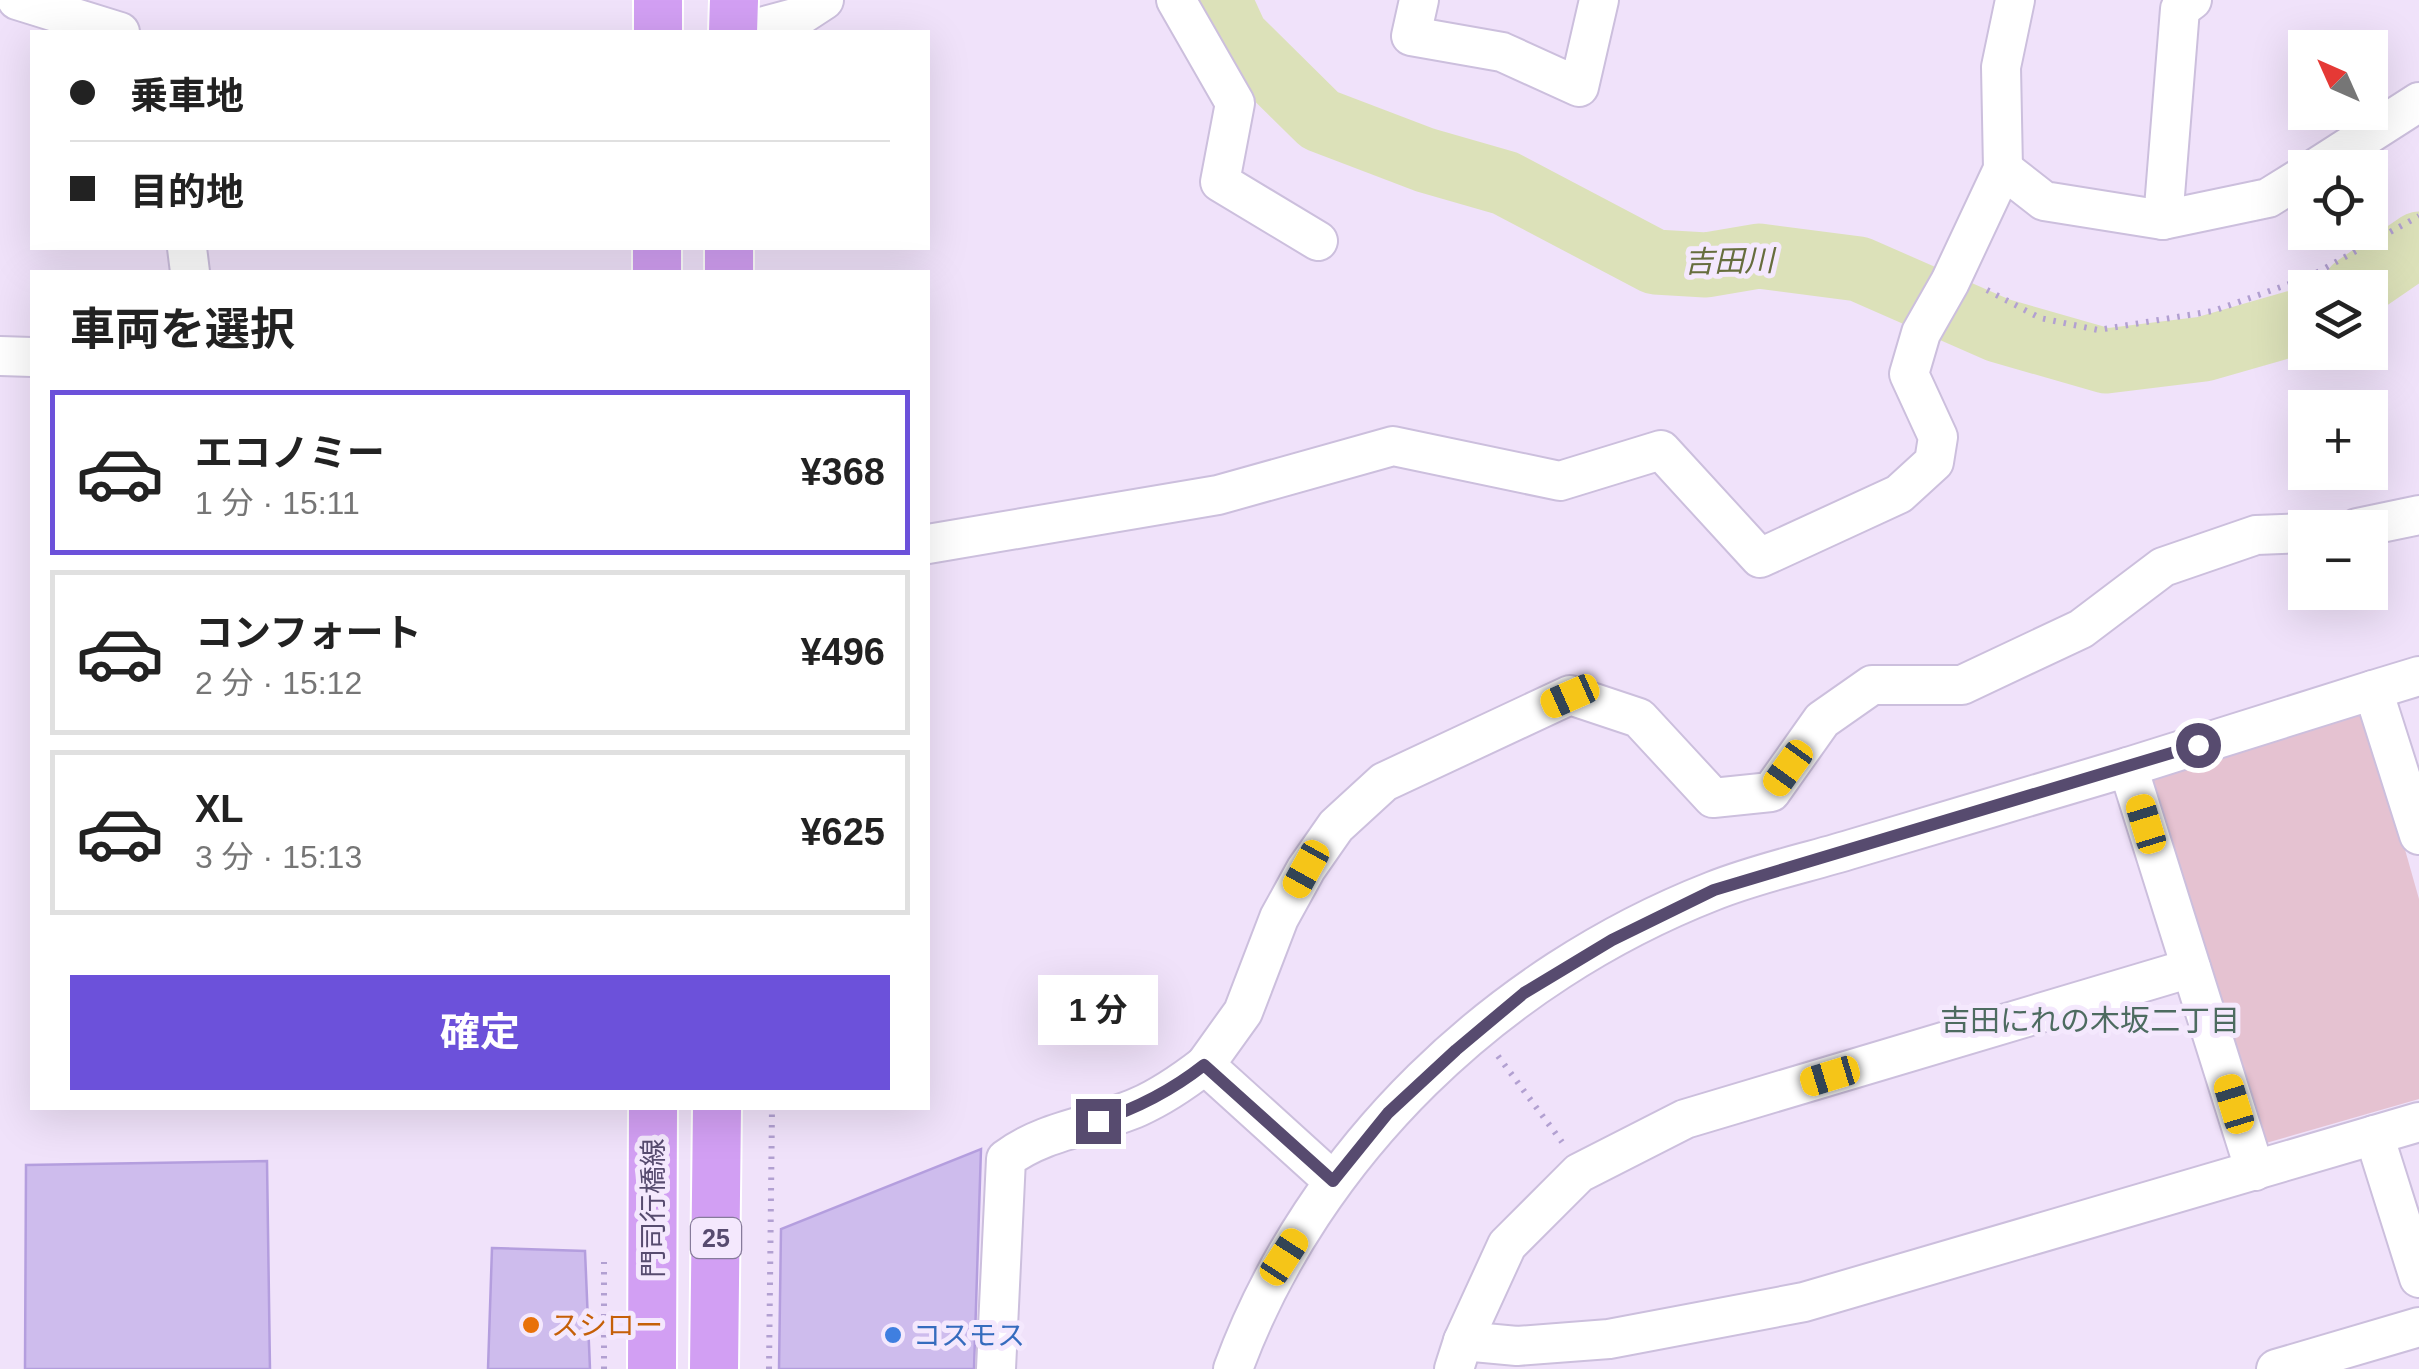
<!DOCTYPE html>
<html lang="ja">
<head>
<meta charset="utf-8">
<style>
  body { margin:0; font-family:Arial,"Noto Sans JP",sans-serif; background:#f6f6f6; color:#222; height:100vh; display:flex; flex-direction:column; font-size:38px; white-space:nowrap }
  * { box-sizing:border-box; margin:0 }
  p { font-size:32px; color:#767676 }
  .icon { flex:none; width:55px; height:55px; fill:none; stroke:currentColor; stroke-width:2; stroke-linecap:round; stroke-linejoin:round }
  .map { position:relative; flex:1; overflow:hidden }
  .sheet { position:absolute; left:30px; top:270px; width:900px; height:840px; display:flex; flex-direction:column; background:#fff; border-radius:0px; box-shadow:0 10px 40px #0002 }
  .sheet>* { flex:none }
  .banner { position:absolute; left:30px; top:30px; width:900px; height:220px; border-radius:0px; box-shadow:0 10px 40px #0002; display:grid; align-content:center; height:220px; padding:0 40px; background:#fff }
  .needle { width:65px; rotate:315deg }
  .controls { position:absolute; left:2288px; top:30px; display:grid; gap:20px }
  .controls a { display:grid; place-items:center; width:100px; height:100px; border-radius:0px; background:#fff; box-shadow:0 10px 40px #0002; font-size:50px }
  .end { position:absolute; width:45px; height:45px; margin:-22px; border:12px solid #574b6f; background:#fff; box-shadow:0 0 0 5px #fff }
  .from { border-radius:50% }
  .bubble { position:absolute; height:70px; border-radius:0px; background:#fff; box-shadow:0 10px 40px #0002; font-size:32px; font-weight:700; line-height:70px; text-align:center }
  .car { position:absolute; width:30px; height:60px; margin:-30px -15px; border-radius:12px; box-shadow:0 0 8px 2px #0007; background:linear-gradient(#f5c518 24%,#345 0 40%,#f5c518 0 76%,#345 0 86%,#f5c518 0) }
  .banner b { display:flex; align-items:center; gap:35px; height:95px; font-size:38px }
  .banner b+b { border-top:2px solid #e0e0e0 }
  .banner i { width:25px; height:25px; background:#222 }
  ul { padding:0; list-style:none }
  li { display:flex; align-items:center; gap:30px; height:165px; margin:0 20px 15px; padding:0 20px; border:5px solid #e0e0e0; border-radius:0px }
  li div { flex:1 }
  li b { display:block; font-size:38px }
  li em { font-style:normal; font-weight:700 }
  li.selected { border-color:#6c51da }
  li>.icon { width:90px; height:90px; stroke-width:1.5 }
  h2 { padding:0 40px; font-size:45px; line-height:120px }
  .button { display:flex; gap:20px; margin-top:auto; padding:20px 40px }
  .button a { flex:1; height:115px; border-radius:0px; background:#6c51da; color:#fff; font-size:40px; font-weight:700; line-height:115px; text-align:center }
  .map>svg:first-child { display:block }
  .green { fill:#e5c2d1 }
  .lines { fill:none; stroke-linecap:round; stroke-linejoin:round }
  .river { stroke:#dce1b9; stroke-width:65 }
  .building { fill:#cebced; stroke:#b49ede; stroke-width:2.5 }
  .minor-casing { stroke:#ccbfdd; stroke-width:42 }
  .major-casing { stroke:#fff; stroke-width:52 }
  .path { stroke:#b2a0d1; stroke-width:6; stroke-dasharray:2.5 8; stroke-linecap:butt }
  .minor { stroke:#fff; stroke-width:38 }
  .major { stroke:#d29ff3; stroke-width:48 }
  .route { stroke:#574b6f; stroke-width:12 }
  .food-dot { fill:#e8710a; stroke:#f4e8fd; stroke-width:4 }
  .shop-dot { fill:#3f7fe0; stroke:#f4e8fd; stroke-width:4 }
  .labels { text-anchor:middle; dominant-baseline:central; stroke-width:10; stroke-linejoin:round; paint-order:stroke }
  .shield { fill:#f4e8fd; stroke:#867a9a; stroke-width:2.5 }
  .shield-label { font-size:25px; font-weight:bold; fill:#574b6f }
  .street-label { font-size:28px; fill:#574b6f; stroke:#f4e8fd }
  .food-label { font-size:28px; fill:#c56008; stroke:#f4e8fd; text-anchor:start }
  .shop-label { font-size:28px; fill:#366cbe; stroke:#f4e8fd; text-anchor:start }
  .water-label { font-size:30px; font-style:italic; fill:#666d3d; stroke:#f4e8fd }
  .neighbourhood-label { font-size:30px; fill:#4d6b60; stroke:#f4e8fd }
</style>
</head>
<body>
<div class="map">
<svg width="2419" height="1369" viewBox="0 0 2419 1369">
  <rect width="100%" height="100%" fill="#f0e2fa"/>
  <polygon class="green" points="2364,705 2419,899 2419,1099 2259,1145 2148,776"/>
  <g class="lines">
    <g class="river">
      <polyline points="1219,0 1236,37 1320,120 1425,160 1505,183 1655,262 1706,265 1759,256 1859,269 1998,330 2106,361 2204,349 2305,320"/>
      <polyline points="2355,288 2419,244"/>
    </g>
  </g>
  <g class="building">
    <polygon points="981,1149 974,1369 779,1369 781,1229"/>
    <polygon points="267,1161 270,1369 25,1369 26,1165"/>
    <polygon points="492,1248 585,1251 590,1369 488,1369"/>
  </g>
  <g class="lines">
    <g class="minor-casing">
      <g id="minor">
        <polyline points="17,0 120,32"/>
        <polyline points="1176,0 1235,103 1220,182 1318,241"/>
        <polyline points="1419,0 1411,36 1502,52 1579,87 1599,0"/>
        <polyline points="743,32 798,17 824,0"/>
        <polyline points="2316,168 2419,102"/>
        <polyline points="2003,169 2044,201 2163,220 2268,198 2305,175"/>
        <polyline points="2163,220 2180,9 2192,0"/>
        <polyline points="187,248 190,272"/>
        <polyline points="0,356 32,357"/>
        <polyline points="2357,528 2419,515"/>
        <polyline points="928,544 1218,495 1393,446 1560,481 1661,450 1760,558 1899,494 1934,462 1938,437 1909,374 1921,333 1950,282 2003,169 2001,67 2015,0"/>
        <polyline points="2373,690 2419,676"/>
        <polyline points="2128,767 2373,690 2419,835"/>
        <polyline points="1205,1065 1243,1012 1279,918 1306,869 1336,826 1384,782 1570,695 1639,718 1713,798 1771,792 1822,720 1872,685 1962,685 2081,629 2163,567 2256,535 2305,533"/>
        <polyline points="2374,1135 2419,1278"/>
        <polyline points="1463,1341 1517,1346 1609,1339 1804,1302 2419,1122"/>
        <path d="M996,1369l10,-210c38,-29 89,-33 132,-52 25,-11 45,-25 67,-42l128,116"/>
        <path d="M1233,1369c80,-218 265,-394 480,-478 45,-18 93,-28 139,-42 92,-27 184,-55 276,-82l127,404"/>
        <polyline points="1454,1369 1463,1341 1507,1245 1579,1173 1685,1119 2191,968"/>
        <polyline points="2276,1369 2419,1327"/>
      </g>
    </g>
    <g class="major-casing">
      <g id="major">
        <polyline points="658,32 658,0"/>
        <polyline points="733,32 734,0"/>
        <polyline points="657,272 657,248"/>
        <polyline points="729,272 729,248"/>
        <polyline points="652,1369 653,1108"/>
        <polyline points="714,1369 717,1108"/>
      </g>
    </g>
    <g class="path">
      <polyline points="1987,290 2040,318 2098,330 2213,311 2309,277 2419,216"/>
      <polyline points="1498,1056 1562,1142"/>
      <polyline points="604,1369 604,1262"/>
      <polyline points="769,1369 772,1108"/>
    </g>
    <use href="#minor" class="minor"/>
    <use href="#major" class="major"/>
  </g>
  <g class="lines">
    <path class="route" d="M1098,1121c40,-13 73,-30 106,-56l129,116 55,-68 68,-63 68,-57 88,-53 102,-50 484,-145"/>
  </g>
  <circle class="food-dot" cx="531" cy="1325" r="10"/>
  <circle class="shop-dot" cx="893" cy="1335" r="10"/>
  <g class="labels">
    <rect class="shield" x="691" y="1218" width="50" height="40" rx="8"/>
    <g class="shield-label">
      <text x="716" y="1238">25</text>
    </g>
    <g class="street-label">
      <text transform="translate(653 1208) rotate(-90)">門司行橋線</text>
    </g>
    <g class="food-label">
      <text x="551" y="1325">スシロー</text>
    </g>
    <g class="shop-label">
      <text x="913" y="1335">コスモス</text>
    </g>
    <g class="water-label">
      <text transform="translate(1729 261) rotate(-1)">吉田川</text>
    </g>
    <g class="neighbourhood-label">
      <text x="2090" y="1020">吉田にれの木坂二丁目</text>
    </g>
  </g>
</svg>
<div class="controls">
<a><svg class="needle" viewBox="-14 -14 28 28"><path d="M0-13l5 13h-10z" fill="#e53935"/><path d="M0 13l5-13h-10z" fill="#767676"/></svg></a>
<a><svg class="icon" aria-label="locate" viewBox="0 0 24 24"><circle cx="12" cy="12" r="6"/><path d="M12 2v4M12 18v4M2 12h4M18 12h4"/></svg></a>
<a><svg class="icon" aria-label="layers" viewBox="0 0 24 24"><path d="M12 4l9 5-9 5-9-5zM3 14l9 5 9-5"/></svg></a>
<a>+</a>
<a>−</a>
</div>
<i class="end from" style="left:2198px;top:745px"></i>
<i class="end" style="left:1098px;top:1121px"></i>
<div class="bubble" style="left:1038px;top:975px;width:120px">1 分</div>
<i class="car" style="left:1570px;top:696px;rotate:246deg"></i>
<i class="car" style="left:1788px;top:768px;rotate:216deg"></i>
<i class="car" style="left:2146px;top:824px;rotate:343deg"></i>
<i class="car" style="left:1306px;top:869px;rotate:209deg"></i>
<i class="car" style="left:1830px;top:1076px;rotate:253deg"></i>
<i class="car" style="left:2234px;top:1104px;rotate:343deg"></i>
<i class="car" style="left:1284px;top:1257px;rotate:33deg"></i>
<div class="banner">
<b><i class="from"></i>乗車地</b>
<b><i></i>目的地</b>
</div>
<section class="sheet">
<h2>車両を選択</h2>
<ul>
<li class="selected"><svg class="icon" aria-label="car" viewBox="0 0 24 24"><path d="M5 17H2v-5l4-1 3-4h7l3 4 3 1v5h-3M9 17h6M6 11h13"/><circle cx="7" cy="17" r="2"/><circle cx="17" cy="17" r="2"/></svg><div><b>エコノミー</b><p>1 分 · 15:11</p></div><em>¥368</em></li>
<li><svg class="icon" aria-label="car" viewBox="0 0 24 24"><path d="M5 17H2v-5l4-1 3-4h7l3 4 3 1v5h-3M9 17h6M6 11h13"/><circle cx="7" cy="17" r="2"/><circle cx="17" cy="17" r="2"/></svg><div><b>コンフォート</b><p>2 分 · 15:12</p></div><em>¥496</em></li>
<li><svg class="icon" aria-label="car" viewBox="0 0 24 24"><path d="M5 17H2v-5l4-1 3-4h7l3 4 3 1v5h-3M9 17h6M6 11h13"/><circle cx="7" cy="17" r="2"/><circle cx="17" cy="17" r="2"/></svg><div><b>XL</b><p>3 分 · 15:13</p></div><em>¥625</em></li>
</ul>
<div class="button"><a>確定</a></div>
</section>
</div>
</body>
</html>
